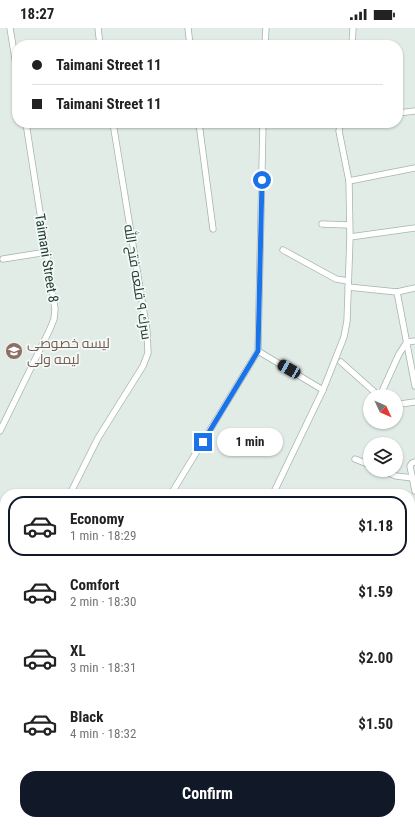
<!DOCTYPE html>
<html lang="en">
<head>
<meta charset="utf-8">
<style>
  body { margin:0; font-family:"Roboto Condensed",Cairo,sans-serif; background:#f2f2f2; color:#222; height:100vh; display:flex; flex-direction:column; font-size:15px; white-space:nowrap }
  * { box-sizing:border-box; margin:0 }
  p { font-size:13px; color:#767676 }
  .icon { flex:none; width:22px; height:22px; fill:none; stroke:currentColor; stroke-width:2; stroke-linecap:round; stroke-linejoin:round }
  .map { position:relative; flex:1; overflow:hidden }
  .sheet { position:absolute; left:0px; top:461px; width:415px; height:336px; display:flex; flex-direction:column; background:#fff; border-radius:16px 16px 0 0; box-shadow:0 1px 3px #0004 }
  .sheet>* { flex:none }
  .top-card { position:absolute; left:12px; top:12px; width:391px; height:88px; border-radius:16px; box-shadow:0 1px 3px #0004; display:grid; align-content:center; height:88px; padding:0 20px; background:#fff }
  .needle { width:26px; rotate:134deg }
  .controls { position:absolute; left:363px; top:361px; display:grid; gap:8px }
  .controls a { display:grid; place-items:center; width:40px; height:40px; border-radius:50%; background:#fff; box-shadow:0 1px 3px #0004; font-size:20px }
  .end { position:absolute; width:18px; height:18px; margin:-9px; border:5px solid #1a73e8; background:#fff; box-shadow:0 0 0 2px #fff }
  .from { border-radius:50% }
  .bubble { position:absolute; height:28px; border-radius:14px; background:#fff; box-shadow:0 1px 3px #0004; font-size:13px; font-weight:700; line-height:28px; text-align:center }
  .car { position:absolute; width:12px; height:24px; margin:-12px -6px; border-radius:5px; box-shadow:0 0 3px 1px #0007; background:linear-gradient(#222 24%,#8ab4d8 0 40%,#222 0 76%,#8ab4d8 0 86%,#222 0) }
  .top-card b { display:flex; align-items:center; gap:14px; height:38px; font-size:15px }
  .top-card b+b { border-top:1px solid #e0e0e0 }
  .top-card i { width:10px; height:10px; background:#222 }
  ul { padding:7px 0 0; list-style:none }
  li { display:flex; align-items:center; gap:12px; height:60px; margin:0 8px 6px; padding:0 12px; border:2px solid transparent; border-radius:16px }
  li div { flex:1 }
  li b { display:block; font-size:15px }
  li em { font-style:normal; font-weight:700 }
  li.selected { border-color:#111827 }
  li>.icon { width:36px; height:36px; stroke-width:1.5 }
  .primary-button { display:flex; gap:8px; margin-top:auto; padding:8px 20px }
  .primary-button a { flex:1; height:46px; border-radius:16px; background:#111827; color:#fff; font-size:16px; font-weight:700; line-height:46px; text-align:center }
  .status { display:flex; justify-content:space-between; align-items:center; height:28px; padding:0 20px; background:#fff; direction:ltr }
  .status svg { height:11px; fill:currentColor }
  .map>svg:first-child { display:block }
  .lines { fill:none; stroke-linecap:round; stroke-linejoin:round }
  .minor-casing { stroke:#a5b4ae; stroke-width:7 }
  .secondary-casing { stroke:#a1b8af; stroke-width:10 }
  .minor { stroke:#fff; stroke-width:5.5 }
  .secondary { stroke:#fff; stroke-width:8 }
  .route { stroke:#1a73e8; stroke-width:5 }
  .labels { text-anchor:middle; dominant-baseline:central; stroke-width:3.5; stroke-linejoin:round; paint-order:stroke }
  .street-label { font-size:14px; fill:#223d35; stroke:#f3f9f6 }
  .education-label { font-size:14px; fill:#785e54; stroke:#f3f9f6; text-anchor:start }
</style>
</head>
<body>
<div class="status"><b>18:27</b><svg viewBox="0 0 49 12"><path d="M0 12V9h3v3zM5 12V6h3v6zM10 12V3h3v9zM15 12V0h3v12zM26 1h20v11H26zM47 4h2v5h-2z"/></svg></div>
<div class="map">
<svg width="415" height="797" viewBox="0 0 415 797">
  <rect width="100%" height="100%" fill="#e2ece7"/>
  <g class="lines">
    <g class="minor-casing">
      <g id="minor">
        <polyline points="10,0 17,43"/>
        <polyline points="98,0 100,17"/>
        <polyline points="188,0 190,17"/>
        <polyline points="265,17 266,0"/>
        <polyline points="352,17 353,0"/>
        <polyline points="398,85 415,83"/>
        <polyline points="199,95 213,201"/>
        <polyline points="349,153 415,140"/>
        <polyline points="322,196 349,197"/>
        <polyline points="350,209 415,200"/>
        <polyline points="283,222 336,251 348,253"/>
        <polyline points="3,231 47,224"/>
        <polyline points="348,259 397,264 415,260"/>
        <polyline points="397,264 415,358"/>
        <polyline points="258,323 323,362"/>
        <polyline points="341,334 379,368"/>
        <polyline points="380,368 399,326 407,314 415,313"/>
        <polyline points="396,375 400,376 415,374"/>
        <polyline points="0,403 50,301 54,291 55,281 26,95"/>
        <polyline points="355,431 370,437"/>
        <polyline points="415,434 412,435 410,438 415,463"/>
        <polyline points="381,442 396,448 413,450"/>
        <polyline points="70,466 98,410 143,338 148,325 147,303 113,95"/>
        <polyline points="171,466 258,323 263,95"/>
        <polyline points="273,466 323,362 344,309 347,293 350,209 349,153 339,103 340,98 343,95"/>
        <polyline points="410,506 415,509"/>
        <polyline points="0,597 5,588"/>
        <polyline points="410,616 415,619"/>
        <polyline points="0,691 5,694"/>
        <polyline points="410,790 415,790"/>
        <polyline points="217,792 229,797"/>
        <polyline points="357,792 362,794"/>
        <polyline points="24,797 27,792"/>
        <polyline points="97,797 100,792"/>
        <polyline points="198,797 200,792"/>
        <polyline points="387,797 390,792"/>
      </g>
    </g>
    <g class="secondary-casing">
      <g id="secondary">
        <polyline points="0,498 5,500"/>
        <polyline points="410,685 415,688"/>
      </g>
    </g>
    <use href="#minor" class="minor"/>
    <use href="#secondary" class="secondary"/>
  </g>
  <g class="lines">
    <polyline class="route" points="203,414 258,323 262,152"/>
  </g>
  <defs>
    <g id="school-disc" transform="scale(0.9)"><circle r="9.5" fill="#8d6e63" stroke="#f3f9f6"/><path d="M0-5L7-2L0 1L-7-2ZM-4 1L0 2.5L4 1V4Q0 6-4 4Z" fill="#fff"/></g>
  </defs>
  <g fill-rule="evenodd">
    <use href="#school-disc" x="14" y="323"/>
  </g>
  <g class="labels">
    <g class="street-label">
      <text transform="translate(47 230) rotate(81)">Taimani Street 8</text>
      <text transform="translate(138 254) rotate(81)">سرك ٩ قلعه فتح الله</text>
    </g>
    <g class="education-label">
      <text x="27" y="315">لیسه خصوصی<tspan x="27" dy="16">لیمه ولی</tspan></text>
    </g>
  </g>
</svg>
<div class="controls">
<a><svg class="needle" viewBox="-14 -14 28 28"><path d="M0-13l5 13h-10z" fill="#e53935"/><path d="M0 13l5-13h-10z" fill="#767676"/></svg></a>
<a><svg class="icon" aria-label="layers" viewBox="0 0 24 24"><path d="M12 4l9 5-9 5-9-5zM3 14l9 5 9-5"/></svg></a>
</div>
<i class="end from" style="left:262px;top:152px"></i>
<i class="end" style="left:203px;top:414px"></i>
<div class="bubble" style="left:217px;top:400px;width:66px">1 min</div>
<i class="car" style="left:289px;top:341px;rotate:300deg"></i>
<div class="top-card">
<b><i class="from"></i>Taimani Street 11</b>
<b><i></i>Taimani Street 11</b>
</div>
<section class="sheet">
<ul>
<li class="selected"><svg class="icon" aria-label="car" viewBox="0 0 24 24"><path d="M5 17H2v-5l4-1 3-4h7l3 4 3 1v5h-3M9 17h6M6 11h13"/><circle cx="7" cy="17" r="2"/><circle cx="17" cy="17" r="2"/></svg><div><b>Economy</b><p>1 min · 18:29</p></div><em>$1.18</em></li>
<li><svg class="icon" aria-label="car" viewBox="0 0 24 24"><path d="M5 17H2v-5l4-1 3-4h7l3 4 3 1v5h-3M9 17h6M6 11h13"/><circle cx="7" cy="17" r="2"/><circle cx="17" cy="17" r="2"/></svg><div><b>Comfort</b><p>2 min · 18:30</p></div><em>$1.59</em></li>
<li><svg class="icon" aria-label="car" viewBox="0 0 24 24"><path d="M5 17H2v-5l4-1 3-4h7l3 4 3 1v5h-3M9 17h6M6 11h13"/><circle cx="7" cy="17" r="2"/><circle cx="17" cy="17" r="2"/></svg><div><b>XL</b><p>3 min · 18:31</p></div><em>$2.00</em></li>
<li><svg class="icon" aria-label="car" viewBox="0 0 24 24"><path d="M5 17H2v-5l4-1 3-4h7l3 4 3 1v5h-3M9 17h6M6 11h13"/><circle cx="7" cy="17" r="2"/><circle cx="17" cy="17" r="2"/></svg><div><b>Black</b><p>4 min · 18:32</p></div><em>$1.50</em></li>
</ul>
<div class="primary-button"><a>Confirm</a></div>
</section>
</div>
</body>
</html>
